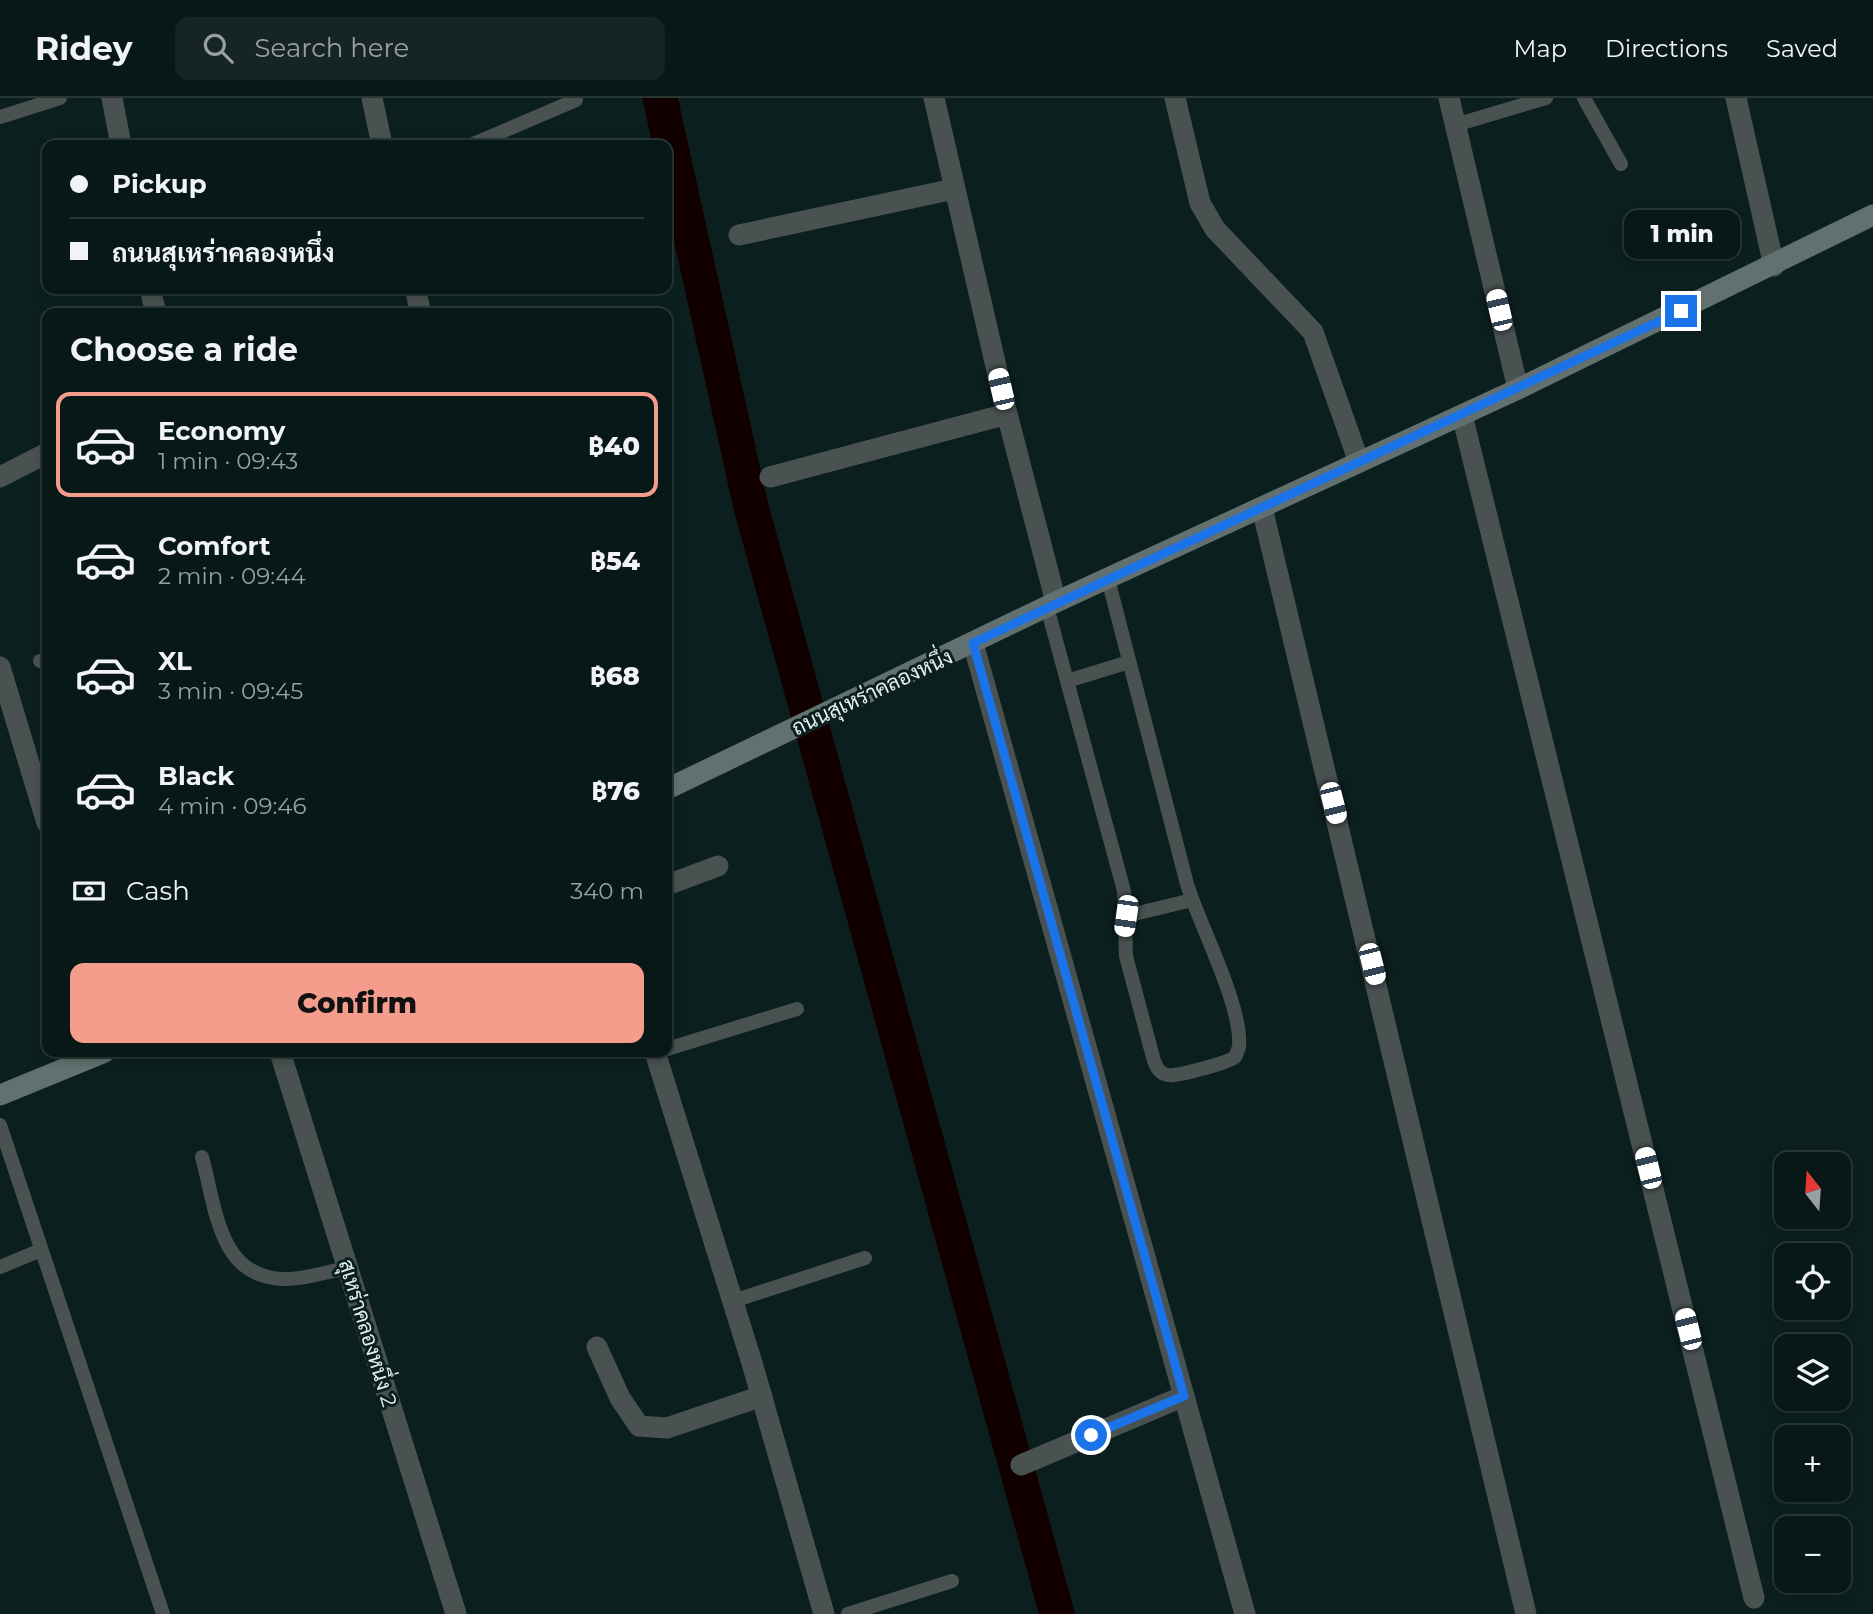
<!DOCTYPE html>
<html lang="en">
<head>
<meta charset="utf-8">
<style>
  body { margin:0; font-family:Montserrat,Sarabun,sans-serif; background:#162523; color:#f1f3f6; height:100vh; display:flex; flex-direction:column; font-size:26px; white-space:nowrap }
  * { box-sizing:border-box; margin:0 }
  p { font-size:23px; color:#98a0a1 }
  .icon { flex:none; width:38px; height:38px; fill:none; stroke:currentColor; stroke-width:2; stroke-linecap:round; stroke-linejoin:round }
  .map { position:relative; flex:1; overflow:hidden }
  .sheet { position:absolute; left:42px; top:210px; width:630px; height:749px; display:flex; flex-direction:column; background:#081816; border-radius:14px; box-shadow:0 4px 10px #0003,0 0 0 2px #293735 }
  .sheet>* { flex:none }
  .banner { position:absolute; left:42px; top:42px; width:630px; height:154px; border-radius:14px; box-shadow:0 4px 10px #0003,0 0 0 2px #293735; display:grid; align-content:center; height:154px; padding:0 28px; background:#081816 }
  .needle { width:46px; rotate:343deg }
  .buttons { position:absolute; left:1774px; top:1054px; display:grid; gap:14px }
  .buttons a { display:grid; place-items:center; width:77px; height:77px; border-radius:14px; background:#081816; box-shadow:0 4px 10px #0003,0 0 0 2px #293735; font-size:35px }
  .end { position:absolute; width:32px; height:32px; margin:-16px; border:9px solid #1a73e8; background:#fff; box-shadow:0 0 0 4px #fff }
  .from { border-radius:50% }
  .bubble { position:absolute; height:49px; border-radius:14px; background:#081816; box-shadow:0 4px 10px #0003,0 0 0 2px #293735; font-size:23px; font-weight:800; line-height:49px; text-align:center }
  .car { position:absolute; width:21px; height:42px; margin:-21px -10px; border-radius:9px; box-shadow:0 0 5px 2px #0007; background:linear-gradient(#fff 24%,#345 0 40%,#fff 0 76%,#345 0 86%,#fff 0) }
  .banner b { display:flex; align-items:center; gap:24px; height:66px; font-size:26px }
  .banner b+b { border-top:2px solid #293735 }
  .banner i { width:18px; height:18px; background:#f1f3f6 }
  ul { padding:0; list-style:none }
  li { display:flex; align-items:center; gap:21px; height:105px; margin:0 14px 10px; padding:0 14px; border:4px solid transparent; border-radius:14px }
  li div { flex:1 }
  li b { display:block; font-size:26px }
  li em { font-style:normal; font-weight:800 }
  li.on { border-color:#f59d8d }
  li>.icon { width:63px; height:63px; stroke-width:1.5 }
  h2 { padding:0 28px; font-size:32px; line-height:84px }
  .pay { display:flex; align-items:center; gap:18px; height:77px; padding:0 28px; font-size:26px }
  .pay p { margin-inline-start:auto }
  .primary-button { display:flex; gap:14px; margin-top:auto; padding:14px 28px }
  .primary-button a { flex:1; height:80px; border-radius:14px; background:#f59d8d; color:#111; font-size:28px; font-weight:800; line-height:80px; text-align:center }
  header { display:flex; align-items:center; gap:42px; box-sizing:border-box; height:98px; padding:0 35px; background:#081816; border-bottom:2px solid #293735 }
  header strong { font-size:33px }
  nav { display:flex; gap:38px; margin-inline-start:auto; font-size:24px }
  .search { width:490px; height:63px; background:#162523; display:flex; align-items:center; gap:18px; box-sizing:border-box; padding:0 24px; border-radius:14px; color:#98a0a1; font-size:26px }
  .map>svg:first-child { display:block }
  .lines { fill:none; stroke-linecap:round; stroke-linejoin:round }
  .canal { stroke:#120000; stroke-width:35 }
  .lane { stroke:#495251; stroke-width:14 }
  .street { stroke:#495251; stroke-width:21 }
  .secondary { stroke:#62716f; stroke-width:21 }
  .route { stroke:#1a73e8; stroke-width:9 }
  .labels { text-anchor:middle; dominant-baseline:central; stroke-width:6; stroke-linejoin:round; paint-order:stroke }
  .street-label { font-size:21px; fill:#e4f0ef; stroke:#0b201e }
</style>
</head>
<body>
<header>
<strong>Ridey</strong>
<div class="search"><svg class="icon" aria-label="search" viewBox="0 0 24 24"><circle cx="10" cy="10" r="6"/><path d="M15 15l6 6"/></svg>Search here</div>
<nav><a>Map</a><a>Directions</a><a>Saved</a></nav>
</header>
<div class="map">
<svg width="1873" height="1516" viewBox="0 0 1873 1516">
  <rect width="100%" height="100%" fill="#0b201e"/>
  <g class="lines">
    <polyline class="canal" points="660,0 751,409 1057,1516"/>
    <g class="lane">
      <polyline points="1584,0 1621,66"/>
      <polyline points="0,19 60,0"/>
      <polyline points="1455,27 1546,0"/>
      <polyline points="471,47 576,2"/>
      <path d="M1047,509l77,284 2,65 28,105c3,7 6,13 14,14 8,2 62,-13 67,-18 1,-1 4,-10 4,-10 4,-40 -40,-123 -52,-163l-79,-305"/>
      <polyline points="40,563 47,561"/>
      <polyline points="1067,583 1129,564"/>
      <polyline points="1126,818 1192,802"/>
      <polyline points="667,951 797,911"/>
      <polyline points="0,1027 163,1516"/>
      <path d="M202,1059c14,50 16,121 82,122 20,1 44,-8 64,-11"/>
      <polyline points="0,1169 41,1152"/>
      <polyline points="733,1203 865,1160"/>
      <polyline points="848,1516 952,1483"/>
    </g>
    <g class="street">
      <polyline points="112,0 121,47"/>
      <polyline points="372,0 382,47"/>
      <polyline points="934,0 1007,316 1056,504"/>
      <polyline points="1175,0 1200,105 1215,131 1313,234 1359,364"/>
      <polyline points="1449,0 1518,291"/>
      <polyline points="1736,0 1774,168"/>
      <polyline points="739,137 954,91"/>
      <polyline points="150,191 156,215"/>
      <polyline points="415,191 421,215"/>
      <polyline points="1462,317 1754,1500"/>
      <polyline points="0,379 47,355"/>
      <polyline points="770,379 1007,316"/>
      <polyline points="1262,410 1526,1516"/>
      <polyline points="973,545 1245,1516"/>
      <polyline points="0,569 47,725"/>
      <polyline points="667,787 718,768"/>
      <polyline points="280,954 456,1516"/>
      <polyline points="655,954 752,1265 824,1516"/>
      <polyline points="597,1249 620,1300 639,1328 667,1330 762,1298"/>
      <polyline points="1021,1367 1184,1298"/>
    </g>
    <g class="secondary">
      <polyline points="667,691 1056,504 1518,291 1873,117"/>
      <polyline points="0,997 105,954"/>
    </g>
  </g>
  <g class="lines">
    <polyline class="route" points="1091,1337 1184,1298 973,545 1681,213"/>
  </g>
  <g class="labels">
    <g class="street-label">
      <text transform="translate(872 594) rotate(-25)">ถนนสุเหร่าคลองหนึ่ง</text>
      <text transform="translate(368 1235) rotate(73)">สุเหร่าคลองหนึ่ง 2</text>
    </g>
  </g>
</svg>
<div class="buttons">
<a><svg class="needle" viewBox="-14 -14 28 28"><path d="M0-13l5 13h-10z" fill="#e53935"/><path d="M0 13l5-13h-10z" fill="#98a0a1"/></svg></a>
<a><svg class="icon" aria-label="locate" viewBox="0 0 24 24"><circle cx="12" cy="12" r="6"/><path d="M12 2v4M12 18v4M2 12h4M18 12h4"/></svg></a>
<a><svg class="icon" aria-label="layers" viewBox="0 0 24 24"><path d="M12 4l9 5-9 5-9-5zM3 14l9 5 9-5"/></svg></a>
<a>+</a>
<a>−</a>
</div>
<i class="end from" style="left:1091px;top:1337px"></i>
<i class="end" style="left:1681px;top:213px"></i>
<div class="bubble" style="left:1624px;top:112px;width:116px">1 min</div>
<i class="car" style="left:1499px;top:212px;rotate:347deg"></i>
<i class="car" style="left:1001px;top:291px;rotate:347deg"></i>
<i class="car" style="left:1333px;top:705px;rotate:166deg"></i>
<i class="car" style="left:1126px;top:818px;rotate:188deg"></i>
<i class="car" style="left:1372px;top:866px;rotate:166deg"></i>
<i class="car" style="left:1648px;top:1070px;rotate:346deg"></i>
<i class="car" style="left:1688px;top:1231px;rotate:346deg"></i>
<div class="banner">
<b><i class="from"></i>Pickup</b>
<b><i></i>ถนนสุเหร่าคลองหนึ่ง</b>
</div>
<section class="sheet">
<h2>Choose a ride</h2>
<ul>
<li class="on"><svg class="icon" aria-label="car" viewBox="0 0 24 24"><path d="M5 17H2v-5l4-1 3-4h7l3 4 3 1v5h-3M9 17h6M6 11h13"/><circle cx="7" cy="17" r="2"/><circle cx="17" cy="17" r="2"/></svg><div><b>Economy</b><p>1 min · 09:43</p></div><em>฿40</em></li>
<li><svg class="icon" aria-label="car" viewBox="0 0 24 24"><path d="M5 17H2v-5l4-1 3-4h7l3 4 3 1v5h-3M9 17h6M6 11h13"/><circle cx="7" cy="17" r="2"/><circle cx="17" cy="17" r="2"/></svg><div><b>Comfort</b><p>2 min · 09:44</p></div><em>฿54</em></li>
<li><svg class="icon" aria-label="car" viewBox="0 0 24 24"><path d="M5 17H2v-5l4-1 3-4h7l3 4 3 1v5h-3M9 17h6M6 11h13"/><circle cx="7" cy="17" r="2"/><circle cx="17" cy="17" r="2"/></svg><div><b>XL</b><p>3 min · 09:45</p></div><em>฿68</em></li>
<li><svg class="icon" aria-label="car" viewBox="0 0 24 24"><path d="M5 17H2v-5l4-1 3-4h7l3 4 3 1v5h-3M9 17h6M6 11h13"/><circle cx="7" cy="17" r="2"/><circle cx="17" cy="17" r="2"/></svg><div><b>Black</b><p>4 min · 09:46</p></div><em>฿76</em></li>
</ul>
<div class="pay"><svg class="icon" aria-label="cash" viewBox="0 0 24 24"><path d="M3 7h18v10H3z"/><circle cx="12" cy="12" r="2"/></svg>Cash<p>340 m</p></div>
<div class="primary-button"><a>Confirm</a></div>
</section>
</div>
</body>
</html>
